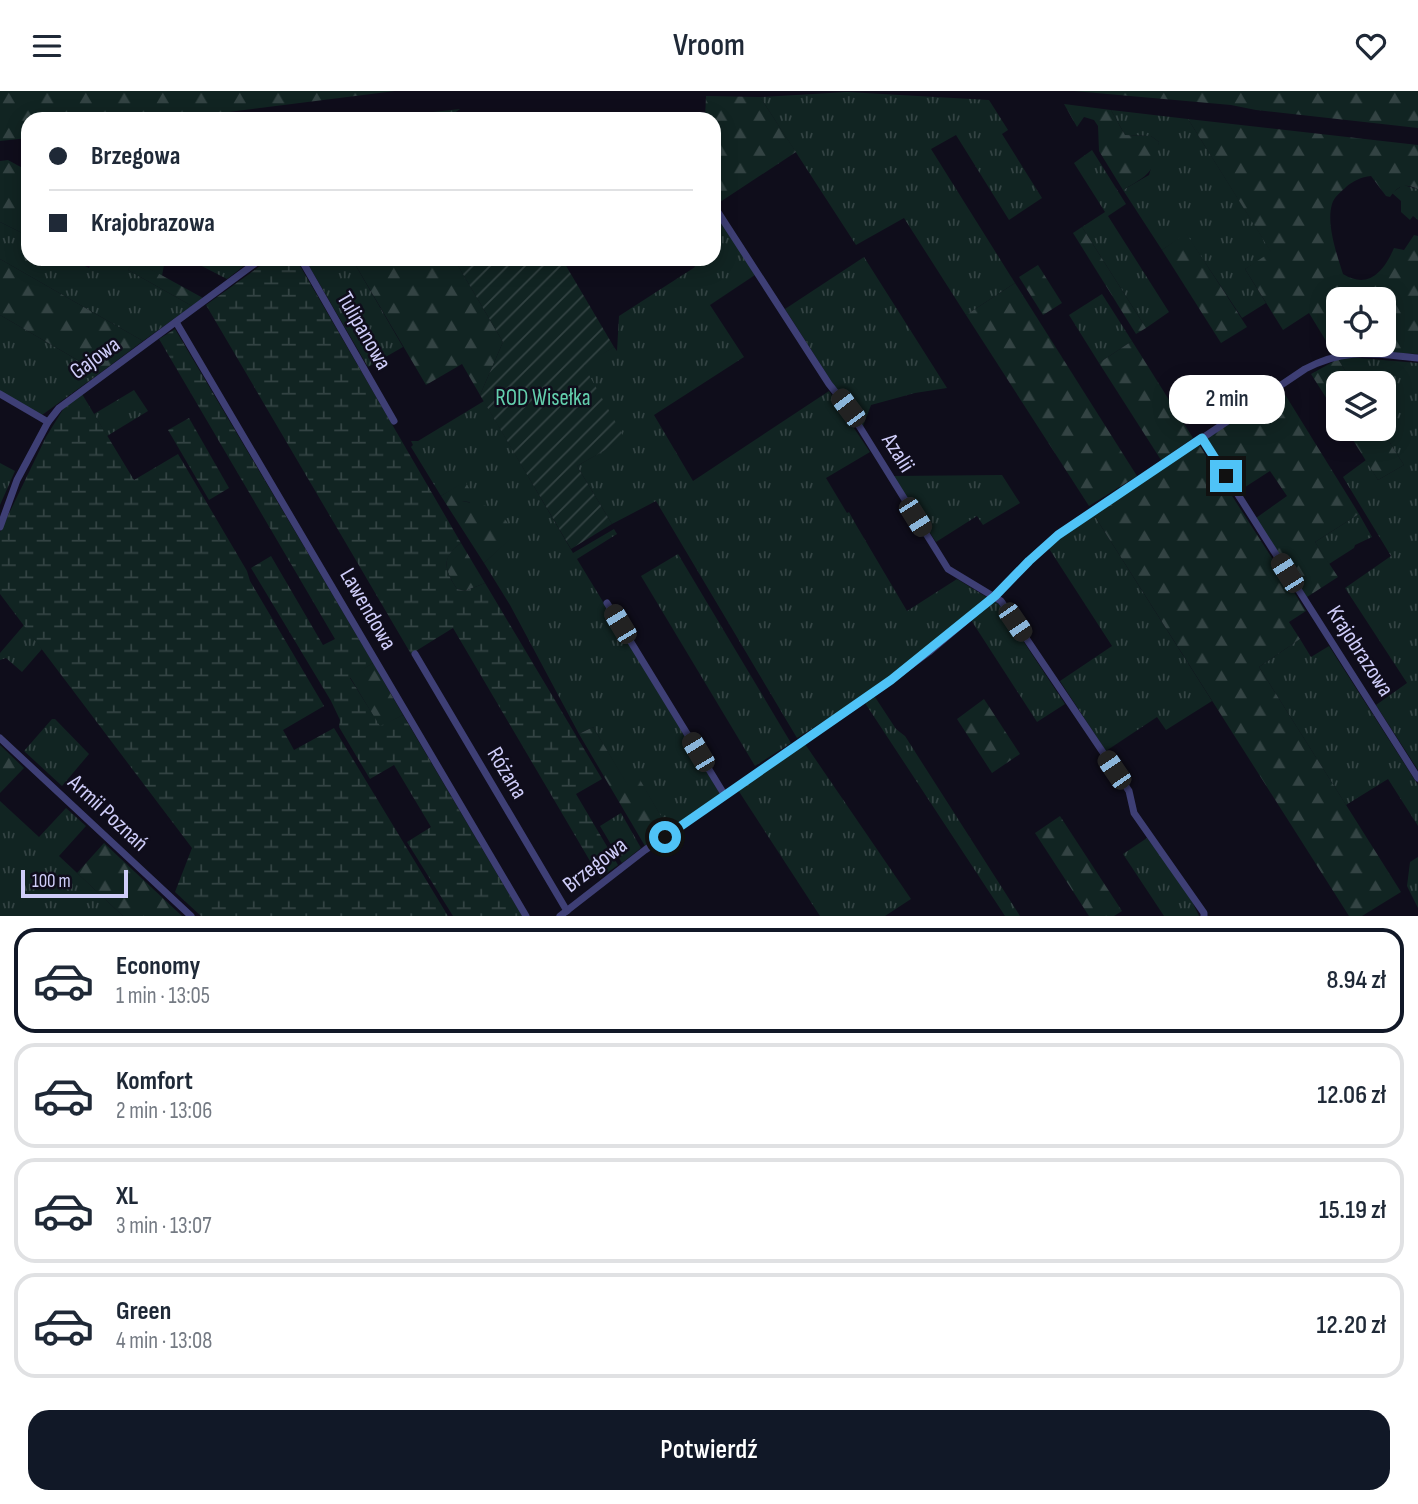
<!DOCTYPE html>
<html lang="pl">
<head>
<meta charset="utf-8">
<style>
  body { margin:0; font-family:"Sofia Sans Condensed",sans-serif; background:#f2f2f3; color:#1f2937; height:100vh; display:flex; flex-direction:column; font-size:26px; white-space:nowrap }
  * { box-sizing:border-box; margin:0 }
  p { font-size:23px; color:#747a83 }
  .icon { flex:none; width:38px; height:38px; fill:none; stroke:currentColor; stroke-width:2; stroke-linecap:round; stroke-linejoin:round }
  .map { position:relative; height:825px; overflow:hidden }
  .sheet { display:flex; flex-direction:column; background:#fff; flex:1 }
  .sheet>* { flex:none }
  .guide { position:absolute; left:21px; top:21px; width:700px; height:154px; border-radius:21px; box-shadow:0 4px 18px #0003; display:grid; align-content:center; height:154px; padding:0 28px; background:#fff }
  .tools { position:absolute; left:1326px; top:196px; display:grid; gap:14px }
  .tools a { display:grid; place-items:center; width:70px; height:70px; border-radius:14px; background:#fff; box-shadow:0 4px 18px #0003; font-size:35px }
  .scale { position:absolute; left:21px; bottom:18px; width:107px; box-sizing:border-box; padding-left:7px; border:4px solid #cfcdf9; border-top:0; font-size:19px; line-height:24px; white-space:nowrap; color:#cfcdf9; -webkit-text-stroke:5px #0f0d1b; paint-order:stroke }
  .end { position:absolute; width:32px; height:32px; margin:-16px; border:9px solid #4fc3f7; background:#111; box-shadow:0 0 0 4px #111 }
  .from { border-radius:50% }
  .bubble { position:absolute; height:49px; border-radius:21px; background:#fff; box-shadow:0 4px 18px #0003; font-size:23px; font-weight:600; line-height:49px; text-align:center }
  .car { position:absolute; width:21px; height:42px; margin:-21px -10px; border-radius:9px; box-shadow:0 0 5px 2px #0007; background:linear-gradient(#222 24%,#8ab4d8 0 40%,#222 0 76%,#8ab4d8 0 86%,#222 0) }
  .guide b { display:flex; align-items:center; gap:24px; height:66px; font-size:26px }
  .guide b+b { border-top:2px solid #e0e1e3 }
  .guide i { width:18px; height:18px; background:#1f2937 }
  ul { padding:12px 0 0; list-style:none }
  li { display:flex; align-items:center; gap:21px; height:105px; margin:0 14px 10px; padding:0 14px; border:4px solid #e0e1e3; border-radius:21px }
  li div { flex:1 }
  li b { display:block; font-size:26px }
  li em { font-style:normal; font-weight:600 }
  li.current { border-color:#111827 }
  li>.icon { width:63px; height:63px; stroke-width:1.5 }
  .button { display:flex; gap:14px; margin-top:auto; padding:14px 28px }
  .button a { flex:1; height:80px; border-radius:21px; background:#111827; color:#fff; font-size:28px; font-weight:600; line-height:80px; text-align:center }
  header { display:flex; justify-content:space-between; align-items:center; height:91px; padding:0 28px; background:#fff; font-size:32px; font-weight:600 }
  .map>svg:first-child { display:block }
  .grass { fill:url(#grass-tufts) }
  .forest { fill:url(#forest-firs); fill-rule:evenodd }
  .wetland { fill:url(#wetland-marsh) }
  .garden { fill:url(#garden-furrows) }
  .lines { fill:none; stroke-linecap:round; stroke-linejoin:round }
  .street { stroke:#3e3f75; stroke-width:7 }
  .route { stroke:#4fc3f7; stroke-width:9 }
  .labels { text-anchor:middle; dominant-baseline:central; stroke-width:5; stroke-linejoin:round; paint-order:stroke }
  .street-label { font-size:23px; fill:#cfcdf9; stroke:#0f0d1b }
  .park-label { font-size:23px; fill:#63cfad; stroke:#0f0d1b }
</style>
</head>
<body>
<header><svg class="icon" aria-label="menu" viewBox="0 0 24 24"><path d="M4 6h16M4 12h16M4 18h16"/></svg>Vroom<svg class="icon" aria-label="heart" viewBox="0 0 24 24"><path d="M12 20l-8-8c-3-5 5-10 8-4 3-6 11-1 8 4z"/></svg></header>
<div class="map">
<svg width="1418" height="825" viewBox="0 0 1418 825">
  <defs>
    <pattern id="grass-tufts" width="24" height="20" patternUnits="userSpaceOnUse" patternTransform="scale(1.75)"><rect width="24" height="20" fill="#112422"/><path d="M3 7l-1-3M5 7V3M7 7l1-3M15 17l-1-3M17 17v-4M19 17l1-3" fill="none" stroke="#334343"/></pattern>
    <pattern id="forest-firs" width="22" height="20" patternUnits="userSpaceOnUse" patternTransform="scale(1.75)"><rect width="22" height="20" fill="#112422"/><path d="M5 1l3.5 6h-7zM16 11l3.5 6h-7z" fill="#334343"/></pattern>
    <pattern id="wetland-marsh" width="20" height="14" patternUnits="userSpaceOnUse" patternTransform="scale(1.75)"><rect width="20" height="14" fill="#112422"/><path d="M1 5h8M5 5V1M11 12h8M15 12V8" fill="none" stroke="#334343"/></pattern>
    <pattern id="garden-furrows" width="10" height="10" patternUnits="userSpaceOnUse" patternTransform="scale(1.75)"><rect width="10" height="10" fill="#112422"/><path d="M-1 1l2-2M0 10L10 0M9 11l2-2" fill="none" stroke="#334343"/></pattern>
  </defs>
  <rect width="100%" height="100%" fill="#0f0d1b"/>
  <g class="grass">
    <polygon points="847,1 989,9 1008,39 1002,43 1042,107 1009,129 956,44 931,58 1015,192 966,224 904,127 856,154 760,6"/>
    <polygon points="1111,19 1188,28 1272,162 1245,178 1266,212 1242,227 1186,143 1162,159 1123,99 1149,84 1159,51 1151,45 1125,44"/>
    <polygon points="1092,59 1126,113 1108,125 1169,221 1146,237 1082,136 1105,121 1074,72"/>
    <polygon points="1403,94 1418,98 1418,129 1413,125 1410,129 1401,121 1401,110 1392,102"/>
    <path d="M717,125l38,59 -45,30 34,52 -90,58 39,66 136,-90 41,61 -44,26 21,35 2,-1 6,11 52,88 50,-32 31,19c-50,42 -100,82 -155,119l-1,-1 -35,22 -141,-237 -44,23 -35,-58 47,-27 -41,-74 31,-18 3,4 2,-35 76,-49 -5,-8h24v-41z"/>
    <polygon points="0,131 28,145 28,168 71,168 89,177 93,168 165,168 162,185 134,169 128,179 192,215 143,250 0,168"/>
    <polygon points="864,166 947,297 915,302 871,314 862,338 785,218"/>
    <polygon points="188,168 253,168 227,188"/>
    <polygon points="305,168 352,168 403,256 368,276"/>
    <polygon points="1102,203 1132,250 1099,272 1069,224"/>
    <polygon points="0,224 100,282 42,324 0,300"/>
    <polygon points="1347,266 1418,272 1418,679 1376,614 1407,592 1345,497 1391,465 1343,386 1366,369 1378,389 1404,374 1381,338 1384,338 1384,292 1353,292 1338,268"/>
    <polygon points="134,299 148,320 107,345 94,323"/>
    <polygon points="484,310 573,462 614,438 617,443 577,468 720,703 669,739 639,688 628,695 593,636 579,643 510,514 484,472 514,444 469,411 461,410 465,391 441,405 411,356 413,354 411,350 418,350"/>
    <polygon points="0,372 15,380 0,414"/>
    <polygon points="1002,384 1020,412 983,434 977,425 936,451 893,385"/>
    <polygon points="1359,423 1372,446 1355,454 1354,457 1329,473 1315,451"/>
    <polygon points="1094,424 1212,610 1166,639 1157,626 1106,660 1060,590 1112,555 1048,456"/>
    <polygon points="678,463 791,652 755,675 641,485"/>
    <polygon points="994,510 998,512 1065,613 1037,631 971,529"/>
    <polygon points="24,534 42,558 22,581 6,567 0,569 0,562"/>
    <polygon points="1300,548 1311,566 1329,555 1418,694 1418,735 1388,688 1346,714 1259,576"/>
    <polygon points="875,606 896,638 905,645 1020,825 1005,825 865,612"/>
    <polygon points="52,628 55,628 89,663 62,695 24,660"/>
    <polygon points="805,653 911,808 885,825 820,825 738,699"/>
    <polygon points="0,710 39,746 66,717 86,735 59,765 123,825 0,825"/>
    <polygon points="621,722 641,757 622,772 600,735"/>
    <polygon points="1147,747 1188,802 1199,825 1164,825 1123,763"/>
    <polygon points="1418,766 1418,817 1407,795 1410,771"/>
  </g>
  <g class="forest">
    <polygon points="0,0 395,0 174,28 28,28 28,47 0,50"/>
    <polygon points="1074,0 1418,0 1418,37 1256,19 1231,14"/>
    <polygon points="706,5 760,6 796,61 717,113 714,109 714,28 705,28"/>
    <path d="M1064,13l47,6 14,25 26,1 8,6c-4,31 -11,33 -36,48l-24,-39 -1,-25 -4,-6 -10,-3 -7,10z"/>
    <polygon points="460,18 446,28 370,28"/>
    <path d="M1188,28l230,26v44c-14,-6 -19,-4 -28,8l-4,-1 -15,-20c-10,1 -18,5 -25,11 -5,5 -12,10 -14,17 -6,20 5,51 11,70 26,16 41,-3 51,-26l10,2 10,-15 4,1v118l-87,-5 -22,-36 -26,17 -38,-61 26,-17zM1339,208h45v46h-45z"/>
    <polygon points="8,69 28,80 28,145 0,131 0,70"/>
    <polygon points="1082,136 1146,237 1136,243 1073,142"/>
    <polygon points="1186,142 1247,236 1221,252 1162,159"/>
    <polygon points="0,168 143,250 100,282 0,224"/>
    <polygon points="352,168 454,168 503,251 480,304 462,273 426,294"/>
    <polygon points="134,169 203,207 192,215 128,179"/>
    <polygon points="1038,174 1062,212 1043,224 1019,186"/>
    <polygon points="1015,192 1137,385 1089,415 966,224"/>
    <polygon points="1132,250 1193,347 1161,369 1099,272"/>
    <polygon points="1338,268 1353,292 1339,292 1339,327 1311,283"/>
    <polygon points="1281,297 1359,423 1315,451 1338,486 1307,506 1256,427 1287,405 1270,380 1239,400 1205,347"/>
    <polygon points="1346,338 1381,338 1404,374 1378,389"/>
    <polygon points="1198,352 1306,520 1289,531 1300,548 1259,576 1401,801 1362,825 1349,825 1094,424"/>
    <path d="M465,390l5,9 -8,11c32,7 35,3 53,34l-31,28 -43,-67z"/>
    <path d="M461,452l24,40 -20,8 -8,-2c-12,-18 -17,-32 4,-46z"/>
    <polygon points="373,572 403,624 380,636 350,586"/>
    <polygon points="984,608 1020,663 992,682 957,628"/>
    <polygon points="593,636 628,694 639,687 669,739 645,755 579,643"/>
    <polygon points="0,654 24,677 0,702"/>
    <polygon points="1060,725 1122,820 1114,825 1089,825 1035,742"/>
    <polygon points="104,752 182,825 123,825 77,782"/>
  </g>
  <g class="wetland">
    <path d="M270,168h26l165,284c-21,15 -16,28 -4,46l8,2 20,-8 117,196 -26,15 42,71 -18,13 -147,-250 -42,26 -205,-349z"/>
    <polygon points="175,238 373,572 350,587 380,635 403,624 522,825 453,825 407,751 431,736 394,674 370,688 339,636 340,629 331,610 251,477 271,465 323,554 335,548 159,248"/>
    <polygon points="82,303 134,389 178,363 247,480 250,490 324,615 283,639 294,659 334,637 448,825 201,825 175,801 192,757 0,503 0,441 46,346 65,315"/>
    <polygon points="189,327 229,397 209,409 168,339"/>
  </g>
  <polygon class="garden" points="454,168 562,168 614,256 584,275 625,348 577,375 612,433 571,458 480,304 503,251"/>
  <g class="lines">
    <g class="street">
      <polyline points="714,115 829,293 848,317 948,478 1001,510 1129,700 1134,722 1204,822 1204,825"/>
      <polyline points="301,168 394,330"/>
      <polyline points="176,231 526,825"/>
      <polyline points="0,303 48,331"/>
      <polyline points="1202,347 1418,687"/>
      <polyline points="0,436 17,389 48,331 59,317 261,168"/>
      <polyline points="607,512 724,703"/>
      <polyline points="415,563 567,820"/>
      <polyline points="0,647 191,825"/>
      <path d="M560,825l85,-66 227,-156 57,-42 66,-56 34,-35 29,-26 247,-166c41,-22 68,-15 113,-11"/>
    </g>
  </g>
  <g class="lines">
    <polyline class="route" points="665,746 891,589 995,505 1029,470 1058,444 1202,347 1226,385"/>
  </g>
  <g class="labels">
    <g class="street-label">
      <text transform="translate(364 240) rotate(60)">Tulipanowa</text>
      <text transform="translate(95 267) rotate(-36)">Gajowa</text>
      <text transform="translate(898 362) rotate(58)">Azalii</text>
      <text transform="translate(368 518) rotate(60)">Lawendowa</text>
      <text transform="translate(1360 560) rotate(57)">Krajobrazowa</text>
      <text transform="translate(507 682) rotate(59)">Różana</text>
      <text transform="translate(108 722) rotate(43)">Armii Poznań</text>
      <text transform="translate(595 774) rotate(-38)">Brzegowa</text>
    </g>
    <g class="park-label">
      <text x="543" y="307">ROD Wisełka</text>
    </g>
  </g>
</svg>
<div class="tools">
<a><svg class="icon" aria-label="locate" viewBox="0 0 24 24"><circle cx="12" cy="12" r="6"/><path d="M12 2v4M12 18v4M2 12h4M18 12h4"/></svg></a>
<a><svg class="icon" aria-label="layers" viewBox="0 0 24 24"><path d="M12 4l9 5-9 5-9-5zM3 14l9 5 9-5"/></svg></a>
</div>
<div class="scale">100 m</div>
<i class="end from" style="left:665px;top:746px"></i>
<i class="end" style="left:1226px;top:385px"></i>
<div class="bubble" style="left:1169px;top:284px;width:116px">2 min</div>
<i class="car" style="left:848px;top:317px;rotate:323deg"></i>
<i class="car" style="left:915px;top:426px;rotate:148deg"></i>
<i class="car" style="left:1287px;top:482px;rotate:328deg"></i>
<i class="car" style="left:1015px;top:531px;rotate:146deg"></i>
<i class="car" style="left:620px;top:533px;rotate:329deg"></i>
<i class="car" style="left:698px;top:661px;rotate:329deg"></i>
<i class="car" style="left:1114px;top:679px;rotate:326deg"></i>
<div class="guide">
<b><i class="from"></i>Brzegowa</b>
<b><i></i>Krajobrazowa</b>
</div>
</div>
<section class="sheet">
<ul>
<li class="current"><svg class="icon" aria-label="car" viewBox="0 0 24 24"><path d="M5 17H2v-5l4-1 3-4h7l3 4 3 1v5h-3M9 17h6M6 11h13"/><circle cx="7" cy="17" r="2"/><circle cx="17" cy="17" r="2"/></svg><div><b>Economy</b><p>1 min · 13:05</p></div><em>8.94 zł</em></li>
<li><svg class="icon" aria-label="car" viewBox="0 0 24 24"><path d="M5 17H2v-5l4-1 3-4h7l3 4 3 1v5h-3M9 17h6M6 11h13"/><circle cx="7" cy="17" r="2"/><circle cx="17" cy="17" r="2"/></svg><div><b>Komfort</b><p>2 min · 13:06</p></div><em>12.06 zł</em></li>
<li><svg class="icon" aria-label="car" viewBox="0 0 24 24"><path d="M5 17H2v-5l4-1 3-4h7l3 4 3 1v5h-3M9 17h6M6 11h13"/><circle cx="7" cy="17" r="2"/><circle cx="17" cy="17" r="2"/></svg><div><b>XL</b><p>3 min · 13:07</p></div><em>15.19 zł</em></li>
<li><svg class="icon" aria-label="car" viewBox="0 0 24 24"><path d="M5 17H2v-5l4-1 3-4h7l3 4 3 1v5h-3M9 17h6M6 11h13"/><circle cx="7" cy="17" r="2"/><circle cx="17" cy="17" r="2"/></svg><div><b>Green</b><p>4 min · 13:08</p></div><em>12.20 zł</em></li>
</ul>
<div class="button"><a>Potwierdź</a></div>
</section>
</body>
</html>
